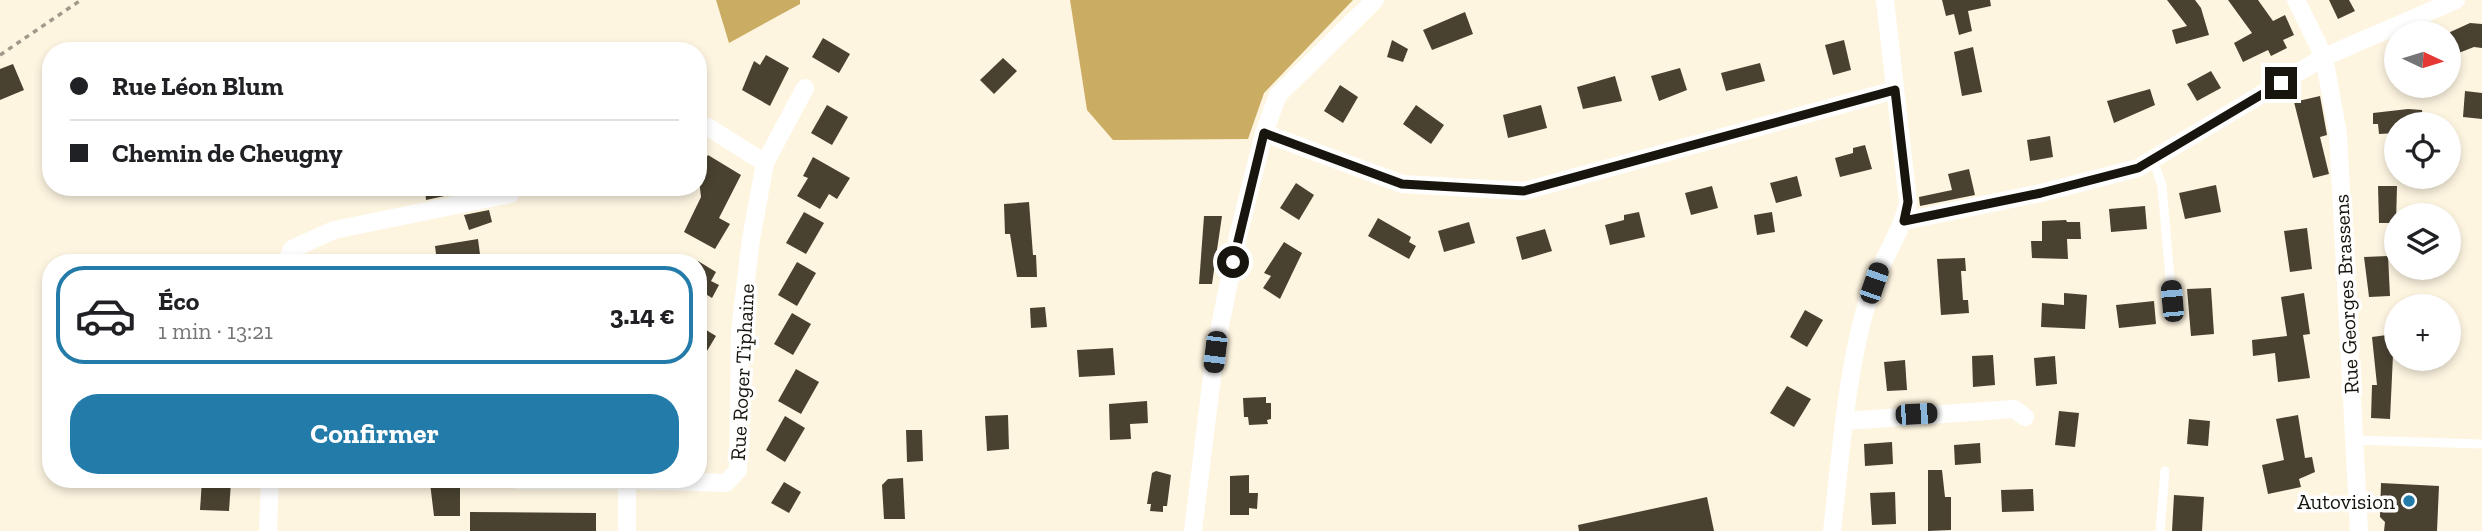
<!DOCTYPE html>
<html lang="fr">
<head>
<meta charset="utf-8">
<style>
  body { margin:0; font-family:"Zilla Slab",serif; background:#f6f6f6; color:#202124; height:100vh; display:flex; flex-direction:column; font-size:26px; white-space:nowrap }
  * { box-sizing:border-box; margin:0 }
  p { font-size:23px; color:#757577 }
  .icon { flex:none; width:38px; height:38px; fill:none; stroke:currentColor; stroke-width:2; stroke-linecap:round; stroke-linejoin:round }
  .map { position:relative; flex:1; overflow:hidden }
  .details { position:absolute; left:42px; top:254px; width:665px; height:234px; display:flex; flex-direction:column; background:#fff; border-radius:28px; box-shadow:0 4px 10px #0003 }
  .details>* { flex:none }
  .guide { position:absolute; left:42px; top:42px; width:665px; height:154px; border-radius:28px; box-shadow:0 4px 10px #0003; display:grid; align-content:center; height:154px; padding:0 28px; background:#fff }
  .needle { width:46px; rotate:94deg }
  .controls { position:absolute; left:2384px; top:21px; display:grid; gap:14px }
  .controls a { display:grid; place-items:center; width:77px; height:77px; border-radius:50%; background:#fff; box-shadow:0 4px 10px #0003; font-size:35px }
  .end { position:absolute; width:32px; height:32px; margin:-16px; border:9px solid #18150e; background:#fff; box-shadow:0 0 0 4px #fff }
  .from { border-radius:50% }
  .car { position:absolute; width:21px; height:42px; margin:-21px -10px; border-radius:9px; box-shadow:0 0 5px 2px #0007; background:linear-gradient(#222 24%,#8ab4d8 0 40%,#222 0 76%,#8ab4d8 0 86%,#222 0) }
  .guide b { display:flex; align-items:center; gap:24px; height:66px; font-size:26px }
  .guide b+b { border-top:2px solid #e0e0e0 }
  .guide i { width:18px; height:18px; background:#202124 }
  ul { padding:12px 0 0; list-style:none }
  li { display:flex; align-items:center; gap:21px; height:98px; margin:0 14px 10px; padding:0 14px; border:4px solid transparent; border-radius:28px }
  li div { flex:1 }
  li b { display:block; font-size:26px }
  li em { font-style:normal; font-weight:800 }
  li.on { border-color:#237baa }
  li>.icon { width:63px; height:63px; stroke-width:1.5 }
  .action { display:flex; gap:14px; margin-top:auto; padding:14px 28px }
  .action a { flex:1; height:80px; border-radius:28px; background:#237baa; color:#fff; font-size:28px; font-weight:800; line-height:80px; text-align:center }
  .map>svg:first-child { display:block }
  .forest { fill:#caac63 }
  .building { fill:#494231 }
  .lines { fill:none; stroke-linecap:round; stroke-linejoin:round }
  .path { stroke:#a19a8b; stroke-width:3.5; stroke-dasharray:5 5; stroke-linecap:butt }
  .service { stroke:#fff; stroke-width:9 }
  .minor { stroke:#fff; stroke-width:18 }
  .route { stroke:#18150e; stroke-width:9 }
  .poi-dot { fill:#237baa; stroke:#fff; stroke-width:2.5 }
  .labels { text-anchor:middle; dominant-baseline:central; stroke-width:7; stroke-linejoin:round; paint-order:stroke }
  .street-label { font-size:21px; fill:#18150e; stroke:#fff }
  .poi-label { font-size:21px; fill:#18150e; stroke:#fff; text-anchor:end }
</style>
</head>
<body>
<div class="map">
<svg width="2482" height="531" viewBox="0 0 2482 531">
  <rect width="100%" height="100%" fill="#fef5e1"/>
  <g class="forest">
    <polygon points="716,0 800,0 800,4 729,43"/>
    <polygon points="1070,0 1353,0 1264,93 1248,139 1113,140 1087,110"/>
  </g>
  <g class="building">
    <polygon points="1942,0 1990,0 1991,6 1968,11 1972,31 1959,35 1954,14 1946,16"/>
    <polygon points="2167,0 2195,0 2201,8 2209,35 2176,44 2172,30 2187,26"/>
    <polygon points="2228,0 2258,0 2273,21 2285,15 2294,35 2283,40 2287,48 2271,56 2268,50 2243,62 2234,43 2252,33"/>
    <polygon points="2329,0 2349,0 2355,11 2338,19"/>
    <polygon points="1465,12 1473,34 1432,50 1423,30"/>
    <polygon points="2470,23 2482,24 2482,48 2474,47 2456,54 2448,33"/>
    <polygon points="823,38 850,54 839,73 812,57"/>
    <polygon points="1392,40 1408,49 1403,62 1387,57"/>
    <polygon points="1844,40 1851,70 1833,75 1825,45"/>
    <polygon points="1973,47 1982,92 1962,96 1954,52"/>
    <polygon points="766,55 789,68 770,106 742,90 754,61 760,65"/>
    <polygon points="1003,58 1017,71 994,94 980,80"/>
    <polygon points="1760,63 1765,81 1726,91 1721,73"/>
    <polygon points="13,64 24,90 0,100 0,69"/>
    <polygon points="1680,68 1687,90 1659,101 1651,76"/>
    <polygon points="2211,71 2221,88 2197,101 2187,84"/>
    <polygon points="1615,76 1622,101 1583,109 1577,87"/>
    <polygon points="1340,85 1358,97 1343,123 1324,111"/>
    <polygon points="2150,89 2155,105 2114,123 2107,101"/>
    <polygon points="2465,91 2482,93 2482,119 2463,117"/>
    <polygon points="2320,96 2327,135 2320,137 2329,174 2313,178 2294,102"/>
    <polygon points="827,105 848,117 832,145 811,133"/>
    <polygon points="1416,105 1444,125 1431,144 1403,124"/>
    <polygon points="1541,105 1547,128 1508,138 1503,115"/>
    <polygon points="2408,109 2422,110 2424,124 2396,124 2396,133 2379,134 2378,124 2373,124 2373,113"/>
    <polygon points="2050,136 2053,157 2030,161 2027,140"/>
    <polygon points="1865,145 1872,169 1840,177 1835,158 1853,153 1853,148"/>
    <polygon points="708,155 741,175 719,218 730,224 715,249 684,232 701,197 698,171"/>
    <polygon points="813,157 850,178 837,199 829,194 820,209 797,196 808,178 803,176"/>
    <polygon points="1969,169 1975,195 1920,206 1919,197 1952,190 1948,174"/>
    <polygon points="1797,176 1802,196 1776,203 1770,183"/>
    <polygon points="1296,183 1314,195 1299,220 1280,208"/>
    <polygon points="2216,185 2221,212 2185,219 2179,193"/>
    <polygon points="1712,186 1718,208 1691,215 1685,193"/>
    <polygon points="2378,186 2397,186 2396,223 2379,223"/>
    <polygon points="433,187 482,187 482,188 426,200 425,189"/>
    <polygon points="1029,202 1033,255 1036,255 1037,277 1017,277 1010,234 1005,234 1004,204"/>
    <polygon points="2145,206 2147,229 2111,232 2109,209"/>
    <polygon points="489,210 492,222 469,230 464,215"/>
    <polygon points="804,212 824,223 806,254 786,243"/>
    <polygon points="1639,212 1645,237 1610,245 1605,225 1624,220 1624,215"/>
    <polygon points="1772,212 1775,232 1757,235 1754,215"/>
    <polygon points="1204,216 1222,216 1212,284 1199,284"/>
    <polygon points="1378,218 1411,237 1409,242 1416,246 1409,259 1368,236"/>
    <polygon points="2066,220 2067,222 2080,222 2081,239 2067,239 2068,259 2032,258 2031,241 2042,241 2042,221"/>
    <polygon points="1469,222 1475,243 1444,252 1438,231"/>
    <polygon points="2307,228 2312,269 2290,272 2284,231"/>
    <polygon points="1545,229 1552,251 1522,260 1516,237"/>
    <polygon points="478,239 481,262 437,262 435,246"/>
    <polygon points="1284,242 1302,253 1280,299 1263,288 1271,276 1264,273"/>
    <polygon points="2388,256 2390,296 2369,297 2364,257"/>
    <polygon points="1965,258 1966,271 1961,271 1963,300 1968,300 1969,313 1941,315 1937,259"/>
    <polygon points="698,261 716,272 711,281 719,285 712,298 704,293 698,302"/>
    <polygon points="797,262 816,273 797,306 778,295"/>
    <polygon points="2211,288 2214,334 2191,336 2187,289"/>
    <polygon points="2064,293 2087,295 2085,329 2041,327 2042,303 2064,305"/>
    <polygon points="2304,293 2310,334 2303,335 2310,378 2278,382 2275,353 2253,356 2252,340 2287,336 2281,297"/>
    <polygon points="2154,301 2156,324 2119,328 2116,305"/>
    <polygon points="1045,307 1047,327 1031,328 1030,308"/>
    <polygon points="1805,310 1823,320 1807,347 1790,337"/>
    <polygon points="792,313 811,324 793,355 774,344"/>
    <polygon points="698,325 716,336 698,366"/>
    <polygon points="2394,334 2390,419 2371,418 2372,385 2377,385 2372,337"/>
    <polygon points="1113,348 1115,375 1079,377 1077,350"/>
    <polygon points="1993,355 1995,385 1973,387 1972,356"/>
    <polygon points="2055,356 2057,384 2036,386 2034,358"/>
    <polygon points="1905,360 1907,390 1887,391 1884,362"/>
    <polygon points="796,369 819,382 801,414 778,401"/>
    <polygon points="1787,386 1811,399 1794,427 1770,413"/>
    <polygon points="1266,397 1266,403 1271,403 1271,419 1267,420 1268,424 1249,425 1248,417 1244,417 1243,398"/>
    <polygon points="1147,401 1148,423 1130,424 1131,439 1110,440 1109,404"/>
    <polygon points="2059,411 2079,413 2075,447 2055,445"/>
    <polygon points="1008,415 1009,449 987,451 985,416"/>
    <polygon points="2298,415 2305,458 2312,457 2315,472 2299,479 2301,487 2268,494 2262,465 2284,460 2276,419"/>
    <polygon points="785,416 805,428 785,462 766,450"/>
    <polygon points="2189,419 2210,421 2208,446 2187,444"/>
    <polygon points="906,430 922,430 923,461 907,462"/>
    <polygon points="1892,442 1893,464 1865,466 1864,444"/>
    <polygon points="1980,443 1981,463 1955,465 1954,445"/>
    <polygon points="1928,470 1942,470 1945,497 1951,497 1951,530 1928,531"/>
    <polygon points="1156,471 1171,475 1167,506 1163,506 1163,512 1150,511 1151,504 1147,504 1152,473"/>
    <polygon points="1249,475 1249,493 1258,493 1257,509 1249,508 1249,515 1230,515 1230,476"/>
    <polygon points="903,478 905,519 884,519 882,485 888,479"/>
    <polygon points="202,480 231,482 229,511 200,510"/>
    <polygon points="434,480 460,480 460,516 434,516 430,483 434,483"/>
    <polygon points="784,482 801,492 789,513 771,503"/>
    <polygon points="2381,483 2439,486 2437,531 2384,531 2385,522 2380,517"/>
    <polygon points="2033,489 2034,511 2002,512 2001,490"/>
    <polygon points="1895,492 1896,524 1872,525 1870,493"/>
    <polygon points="2174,495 2204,497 2202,531 2172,531"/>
    <polygon points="1707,497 1714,531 1579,531 1578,525"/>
    <polygon points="470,512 596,513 596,531 470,531"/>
  </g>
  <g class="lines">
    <polyline class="path" points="0,55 81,0"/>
    <g class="service">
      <polyline points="2153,159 2162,186 2172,301"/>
      <polyline points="2354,440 2482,444"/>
      <polyline points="2160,531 2165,471"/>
    </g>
    <g class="minor">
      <polyline points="2296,0 2324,57 2338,134 2359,531"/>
      <polyline points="708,127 765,163"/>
      <polyline points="1264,133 1402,184 1524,191 1895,90"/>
      <polyline points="1904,221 2041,193 2138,168 2324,57 2456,0"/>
      <polyline points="286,262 292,249 334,230 510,194"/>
      <polyline points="1845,421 2014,409 2025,417"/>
      <polyline points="517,480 621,480"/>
      <polyline points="630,480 726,483 738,470 740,330 751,239 765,163 805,88"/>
      <polyline points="268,531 270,480"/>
      <polyline points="627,531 627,480"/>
      <polyline points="1193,531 1215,352 1238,236 1264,133 1278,95 1375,0"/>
      <path d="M1832,531c9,-78 14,-160 37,-235 10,-33 32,-61 39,-94l-23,-202"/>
    </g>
  </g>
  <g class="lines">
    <polyline class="route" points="1233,262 1264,133 1402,184 1524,191 1895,90 1908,202 1904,221 2041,193 2138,168 2281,83"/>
  </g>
  <circle class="poi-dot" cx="2409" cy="501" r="7"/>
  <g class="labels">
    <g class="street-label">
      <text transform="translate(2346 294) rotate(-93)">Rue Georges Brassens</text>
      <text transform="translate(742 372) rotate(-87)">Rue Roger Tiphaine</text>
    </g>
    <g class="poi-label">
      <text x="2395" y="501">Autovision</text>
    </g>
  </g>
</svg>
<div class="controls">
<a><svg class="needle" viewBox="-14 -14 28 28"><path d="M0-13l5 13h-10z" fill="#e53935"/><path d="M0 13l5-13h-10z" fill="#757577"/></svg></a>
<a><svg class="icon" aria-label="locate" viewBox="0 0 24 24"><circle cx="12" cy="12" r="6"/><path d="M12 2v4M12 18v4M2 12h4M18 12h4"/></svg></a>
<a><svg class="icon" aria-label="layers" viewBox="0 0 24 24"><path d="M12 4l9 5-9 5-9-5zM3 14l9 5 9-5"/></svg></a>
<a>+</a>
</div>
<i class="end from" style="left:1233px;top:262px"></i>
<i class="end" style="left:2281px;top:83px"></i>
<i class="car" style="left:1874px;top:283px;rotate:19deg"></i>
<i class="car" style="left:2172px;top:301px;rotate:355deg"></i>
<i class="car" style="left:1215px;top:352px;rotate:187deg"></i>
<i class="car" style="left:1916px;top:414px;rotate:87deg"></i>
<div class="guide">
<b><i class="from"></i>Rue Léon Blum</b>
<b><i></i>Chemin de Cheugny</b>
</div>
<section class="details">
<ul>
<li class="on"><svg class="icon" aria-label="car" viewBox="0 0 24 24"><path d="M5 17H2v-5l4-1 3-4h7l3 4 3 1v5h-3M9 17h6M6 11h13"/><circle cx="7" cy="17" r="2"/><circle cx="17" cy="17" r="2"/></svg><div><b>Éco</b><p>1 min · 13:21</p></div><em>3.14 €</em></li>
</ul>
<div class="action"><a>Confirmer</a></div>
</section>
</div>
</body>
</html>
